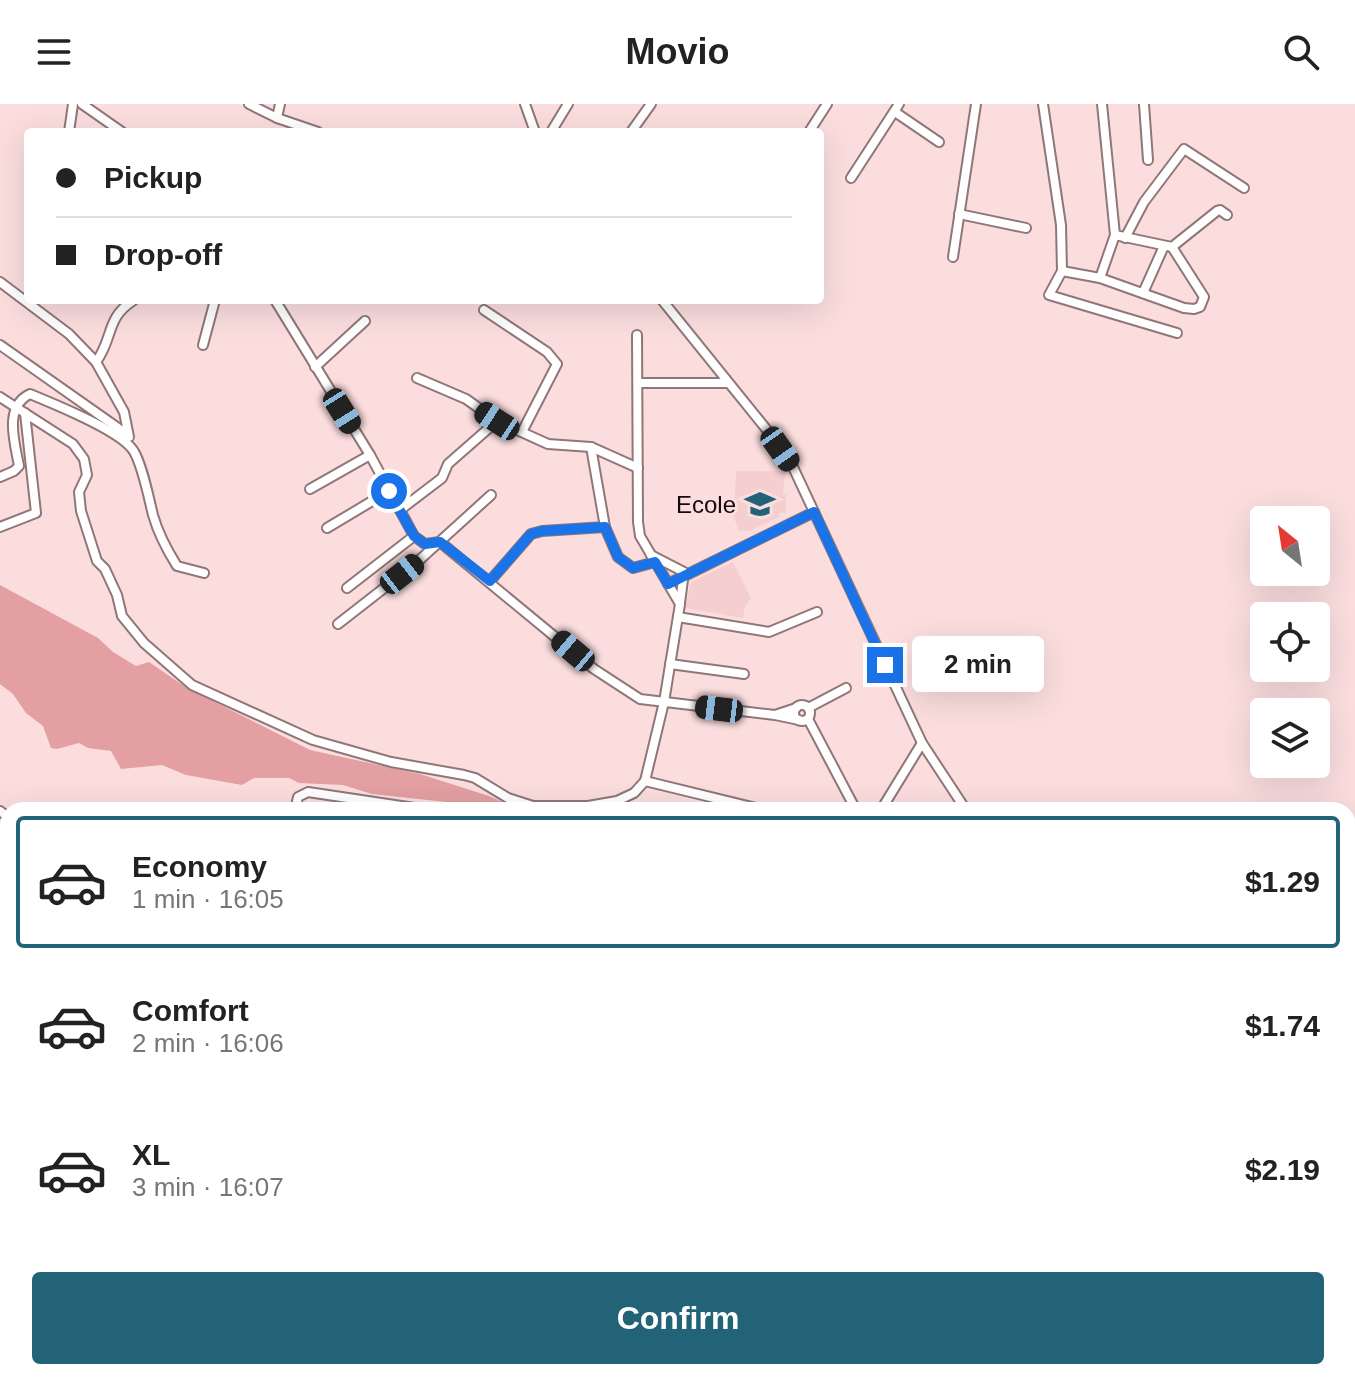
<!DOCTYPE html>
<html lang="en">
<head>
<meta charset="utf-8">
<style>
  body { margin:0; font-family:Helvetica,sans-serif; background:#f2f2f2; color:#222; height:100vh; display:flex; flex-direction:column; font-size:30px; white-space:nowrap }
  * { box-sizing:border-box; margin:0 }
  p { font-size:26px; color:#767676 }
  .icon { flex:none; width:44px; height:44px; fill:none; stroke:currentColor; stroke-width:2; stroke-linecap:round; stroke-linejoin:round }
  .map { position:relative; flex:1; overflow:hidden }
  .details { position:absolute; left:0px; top:698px; width:1356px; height:578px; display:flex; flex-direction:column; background:#fff; border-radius:24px 24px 0 0; box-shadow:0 8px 32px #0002 }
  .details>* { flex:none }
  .hud { position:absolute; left:24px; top:24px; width:800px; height:176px; border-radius:8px; box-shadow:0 8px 32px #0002; display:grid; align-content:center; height:176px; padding:0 32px; background:#fff }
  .needle { width:52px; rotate:330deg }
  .buttons { position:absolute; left:1250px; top:402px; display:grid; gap:16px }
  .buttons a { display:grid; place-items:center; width:80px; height:80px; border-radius:8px; background:#fff; box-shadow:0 8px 32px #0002; font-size:40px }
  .end { position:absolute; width:36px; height:36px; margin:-18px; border:10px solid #1a73e8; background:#fff; box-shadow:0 0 0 4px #fff }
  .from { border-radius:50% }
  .bubble { position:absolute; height:56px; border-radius:8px; background:#fff; box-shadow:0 8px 32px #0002; font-size:26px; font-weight:700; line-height:56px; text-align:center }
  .car { position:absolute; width:24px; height:48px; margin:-24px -12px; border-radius:10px; box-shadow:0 0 6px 2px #0007; background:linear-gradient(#222 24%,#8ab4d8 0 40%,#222 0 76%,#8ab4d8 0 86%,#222 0) }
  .hud b { display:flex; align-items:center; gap:28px; height:76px; font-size:30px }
  .hud b+b { border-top:2px solid #e0e0e0 }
  .hud i { width:20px; height:20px; background:#222 }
  ul { padding:14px 0 0; list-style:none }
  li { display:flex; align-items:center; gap:24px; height:132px; margin:0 16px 12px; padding:0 16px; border:4px solid transparent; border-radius:8px }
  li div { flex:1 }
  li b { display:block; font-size:30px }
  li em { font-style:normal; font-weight:700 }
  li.on { border-color:#226377 }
  li>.icon { width:72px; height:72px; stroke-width:1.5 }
  .primary-button { display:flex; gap:16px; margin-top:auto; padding:16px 32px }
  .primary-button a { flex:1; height:92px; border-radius:8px; background:#226377; color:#fff; font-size:32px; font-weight:700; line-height:92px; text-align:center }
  header { display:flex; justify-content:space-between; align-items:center; height:104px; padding:0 32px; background:#fff; font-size:36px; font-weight:700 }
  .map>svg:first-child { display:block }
  .built { fill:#f5cfd0 }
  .forest { fill:#e39fa2 }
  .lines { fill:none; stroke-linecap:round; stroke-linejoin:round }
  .street-casing { stroke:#907677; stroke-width:12 }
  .secondary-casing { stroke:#907677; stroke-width:16 }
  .highway-casing { stroke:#6792a2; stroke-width:20 }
  .street { stroke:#fff; stroke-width:8 }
  .secondary { stroke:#dff4fc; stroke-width:12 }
  .highway { stroke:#94dbf4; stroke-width:16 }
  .route { stroke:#1a73e8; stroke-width:10 }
  .labels { text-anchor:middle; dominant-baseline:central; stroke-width:6; stroke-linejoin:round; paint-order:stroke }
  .poi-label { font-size:24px; fill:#140a0b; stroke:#fbddde; text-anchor:end }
</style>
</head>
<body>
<header><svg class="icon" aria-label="menu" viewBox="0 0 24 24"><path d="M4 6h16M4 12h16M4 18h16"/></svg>Movio<svg class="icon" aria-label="search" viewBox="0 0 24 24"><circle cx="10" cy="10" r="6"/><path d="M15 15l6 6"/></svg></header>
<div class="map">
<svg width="1355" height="1275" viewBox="0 0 1355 1275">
  <rect width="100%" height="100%" fill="#fbddde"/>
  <g class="built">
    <polygon points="736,367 785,367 783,390 786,391 786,409 779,409 779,413 750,427 739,427 734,414"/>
    <polygon points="733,458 751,494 745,503 743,514 685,504 691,478"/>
  </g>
  <g class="forest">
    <polygon points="0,481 98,534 113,548 136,562 149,558 187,584 310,646 420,670 489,692 507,700 497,706 483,706 465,700 372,690 343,681 299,679 289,674 254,674 242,681 186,671 162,661 121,665 111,647 88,644 79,639 57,645 51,644 43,622 26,609 13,590 0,580"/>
    <polygon points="0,829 8,834 8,985 0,986"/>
  </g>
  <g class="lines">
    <g class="street-casing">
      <g id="street">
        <polyline points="82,0 122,28"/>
        <polyline points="249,0 277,14"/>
        <polyline points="280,0 277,14 318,28"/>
        <polyline points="525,0 535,28"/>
        <polyline points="1043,0 1061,121 1062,167 1100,174 1115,131"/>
        <polyline points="1102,0 1115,131 1172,143 1217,107 1220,106 1227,111"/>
        <polyline points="1144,0 1148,56"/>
        <polyline points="895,8 939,38"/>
        <polyline points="69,28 73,0"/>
        <polyline points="551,28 568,0"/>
        <polyline points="631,28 651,0"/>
        <polyline points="809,28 827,0"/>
        <polyline points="851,74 899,0"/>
        <polyline points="959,110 1026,124"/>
        <polyline points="1125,134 1144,98 1184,45 1244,84"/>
        <polyline points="953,153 976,0"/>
        <polyline points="1062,167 1049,191 1177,229"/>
        <polyline points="1100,174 1184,204 1194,205 1200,203 1204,193 1172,143"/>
        <path d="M0,178l69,52 27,28c18,-24 9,-44 38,-62"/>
        <polyline points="1143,189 1164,142"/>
        <polyline points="275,196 370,351 414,432 425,440 440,438 594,565 640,595 775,611"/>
        <polyline points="662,196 767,326 793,363 922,639 966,706"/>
        <polyline points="484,206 547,248 557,260 522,328"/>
        <polyline points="0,241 128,331"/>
        <polyline points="203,241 215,196"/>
        <polyline points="96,258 124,308 129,333"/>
        <polyline points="315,263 365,217"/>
        <polyline points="417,274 466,295 497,317 548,340 591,343 638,364"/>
        <polyline points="638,279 727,279"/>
        <polyline points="0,293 73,340 84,355 87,371 79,388 81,407 97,457 105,465 117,491 122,512 144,539 192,581 313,636 391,658 464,671 475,674 508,694 533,702"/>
        <polyline points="591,343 605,423 618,453 633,464 655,458"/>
        <path d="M0,373l14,-6 5,-5c-4,-23 -16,-59 11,-72 24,10 89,36 103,56 9,13 16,49 20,65 5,18 14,35 24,51l27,7"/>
        <polyline points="310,385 370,351"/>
        <polyline points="400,406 442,374 448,360 497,317"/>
        <polyline points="0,423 36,409 25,309"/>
        <polyline points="327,424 389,387"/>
        <polyline points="651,451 684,468 680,499"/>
        <polyline points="490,477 531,430 542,427 605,423"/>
        <polyline points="668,480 814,408"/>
        <polyline points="347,484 414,432"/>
        <polyline points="678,513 769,528 817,508"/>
        <polyline points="338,520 415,460 491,391"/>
        <polyline points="670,560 744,570"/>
        <circle cx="802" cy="609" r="8"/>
        <polyline points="796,604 775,611 799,616"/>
        <polyline points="808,604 846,584"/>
        <polyline points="808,615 856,706"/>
        <polyline points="645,677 764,706"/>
        <polyline points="295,706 298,693 308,688 428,706"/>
        <polyline points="523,706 533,702 588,702 617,697 634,689 645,677 664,598 680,500 640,432 638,418 637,231"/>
        <polyline points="881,706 922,639"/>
        <polyline points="0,707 8,713"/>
        <polyline points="8,732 8,736"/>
        <polyline points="0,1045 8,1046"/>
        <polyline points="1348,1220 1355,1223"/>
        <polyline points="1348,1255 1355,1258"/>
        <polyline points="761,1268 769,1275"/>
        <polyline points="980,1268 985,1275"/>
        <polyline points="1155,1268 1174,1275"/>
        <polyline points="1235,1268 1250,1275"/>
        <polyline points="808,1275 819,1268"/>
        <polyline points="1054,1275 1063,1268"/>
        <polyline points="1142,1275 1154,1268"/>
        <polyline points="1200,1275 1203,1268"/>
      </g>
    </g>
    <g class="secondary-casing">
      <g id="secondary">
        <polyline points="1348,971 1355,962"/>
        <polyline points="1348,1052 1355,1052"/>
        <polyline points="1331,1268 1345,1275"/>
      </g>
    </g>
    <g class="highway-casing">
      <g id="highway">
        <polyline points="0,1071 8,1072"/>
        <polyline points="0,1091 8,1092"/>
        <polyline points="681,1268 687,1275"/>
        <polyline points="702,1268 709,1275"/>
        <polyline points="717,1268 723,1275"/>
      </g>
    </g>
    <use href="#street" class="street"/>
    <use href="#secondary" class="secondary"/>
    <use href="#highway" class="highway"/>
  </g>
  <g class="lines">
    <polyline class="route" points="389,387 414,432 425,440 440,438 490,477 531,430 542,427 605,423 618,453 633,464 655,458 668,480 814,408 885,561"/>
  </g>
  <defs>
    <g id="school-bare" transform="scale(2.4)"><path d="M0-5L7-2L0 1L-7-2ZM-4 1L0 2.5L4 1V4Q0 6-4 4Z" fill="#226377" stroke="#fbddde" stroke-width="2.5" paint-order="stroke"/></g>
  </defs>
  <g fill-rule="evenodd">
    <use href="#school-bare" x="760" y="400"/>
  </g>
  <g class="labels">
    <g class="poi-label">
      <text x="736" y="400">Ecole</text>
    </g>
  </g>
</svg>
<div class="buttons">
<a><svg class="needle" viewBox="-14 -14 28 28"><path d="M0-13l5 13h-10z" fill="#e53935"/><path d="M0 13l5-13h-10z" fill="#767676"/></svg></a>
<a><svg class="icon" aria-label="locate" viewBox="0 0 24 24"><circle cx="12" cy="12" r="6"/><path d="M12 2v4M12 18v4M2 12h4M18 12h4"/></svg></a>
<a><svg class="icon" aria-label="layers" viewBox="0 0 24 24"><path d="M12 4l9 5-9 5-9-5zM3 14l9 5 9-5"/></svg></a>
</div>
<i class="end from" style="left:389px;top:387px"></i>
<i class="end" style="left:885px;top:561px"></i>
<div class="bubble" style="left:912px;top:532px;width:132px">2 min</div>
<i class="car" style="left:342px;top:307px;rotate:148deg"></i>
<i class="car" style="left:497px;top:317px;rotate:303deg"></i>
<i class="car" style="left:780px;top:345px;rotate:145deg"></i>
<i class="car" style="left:402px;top:470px;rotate:52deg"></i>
<i class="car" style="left:573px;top:547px;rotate:310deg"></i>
<i class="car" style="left:719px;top:605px;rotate:277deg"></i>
<div class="hud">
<b><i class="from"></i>Pickup</b>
<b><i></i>Drop-off</b>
</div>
<section class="details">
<ul>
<li class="on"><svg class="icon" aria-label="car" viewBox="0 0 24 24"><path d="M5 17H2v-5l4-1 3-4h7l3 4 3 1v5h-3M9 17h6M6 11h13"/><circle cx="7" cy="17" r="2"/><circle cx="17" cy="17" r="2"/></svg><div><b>Economy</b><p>1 min · 16:05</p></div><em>$1.29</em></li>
<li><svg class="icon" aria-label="car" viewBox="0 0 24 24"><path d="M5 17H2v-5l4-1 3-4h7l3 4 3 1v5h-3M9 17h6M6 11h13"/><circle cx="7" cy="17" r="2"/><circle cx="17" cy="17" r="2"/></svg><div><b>Comfort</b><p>2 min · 16:06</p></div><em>$1.74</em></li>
<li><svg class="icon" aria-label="car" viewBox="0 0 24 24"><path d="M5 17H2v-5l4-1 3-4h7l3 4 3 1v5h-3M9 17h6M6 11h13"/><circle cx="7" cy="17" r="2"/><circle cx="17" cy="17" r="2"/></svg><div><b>XL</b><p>3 min · 16:07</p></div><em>$2.19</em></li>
</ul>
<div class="primary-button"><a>Confirm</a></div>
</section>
</div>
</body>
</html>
